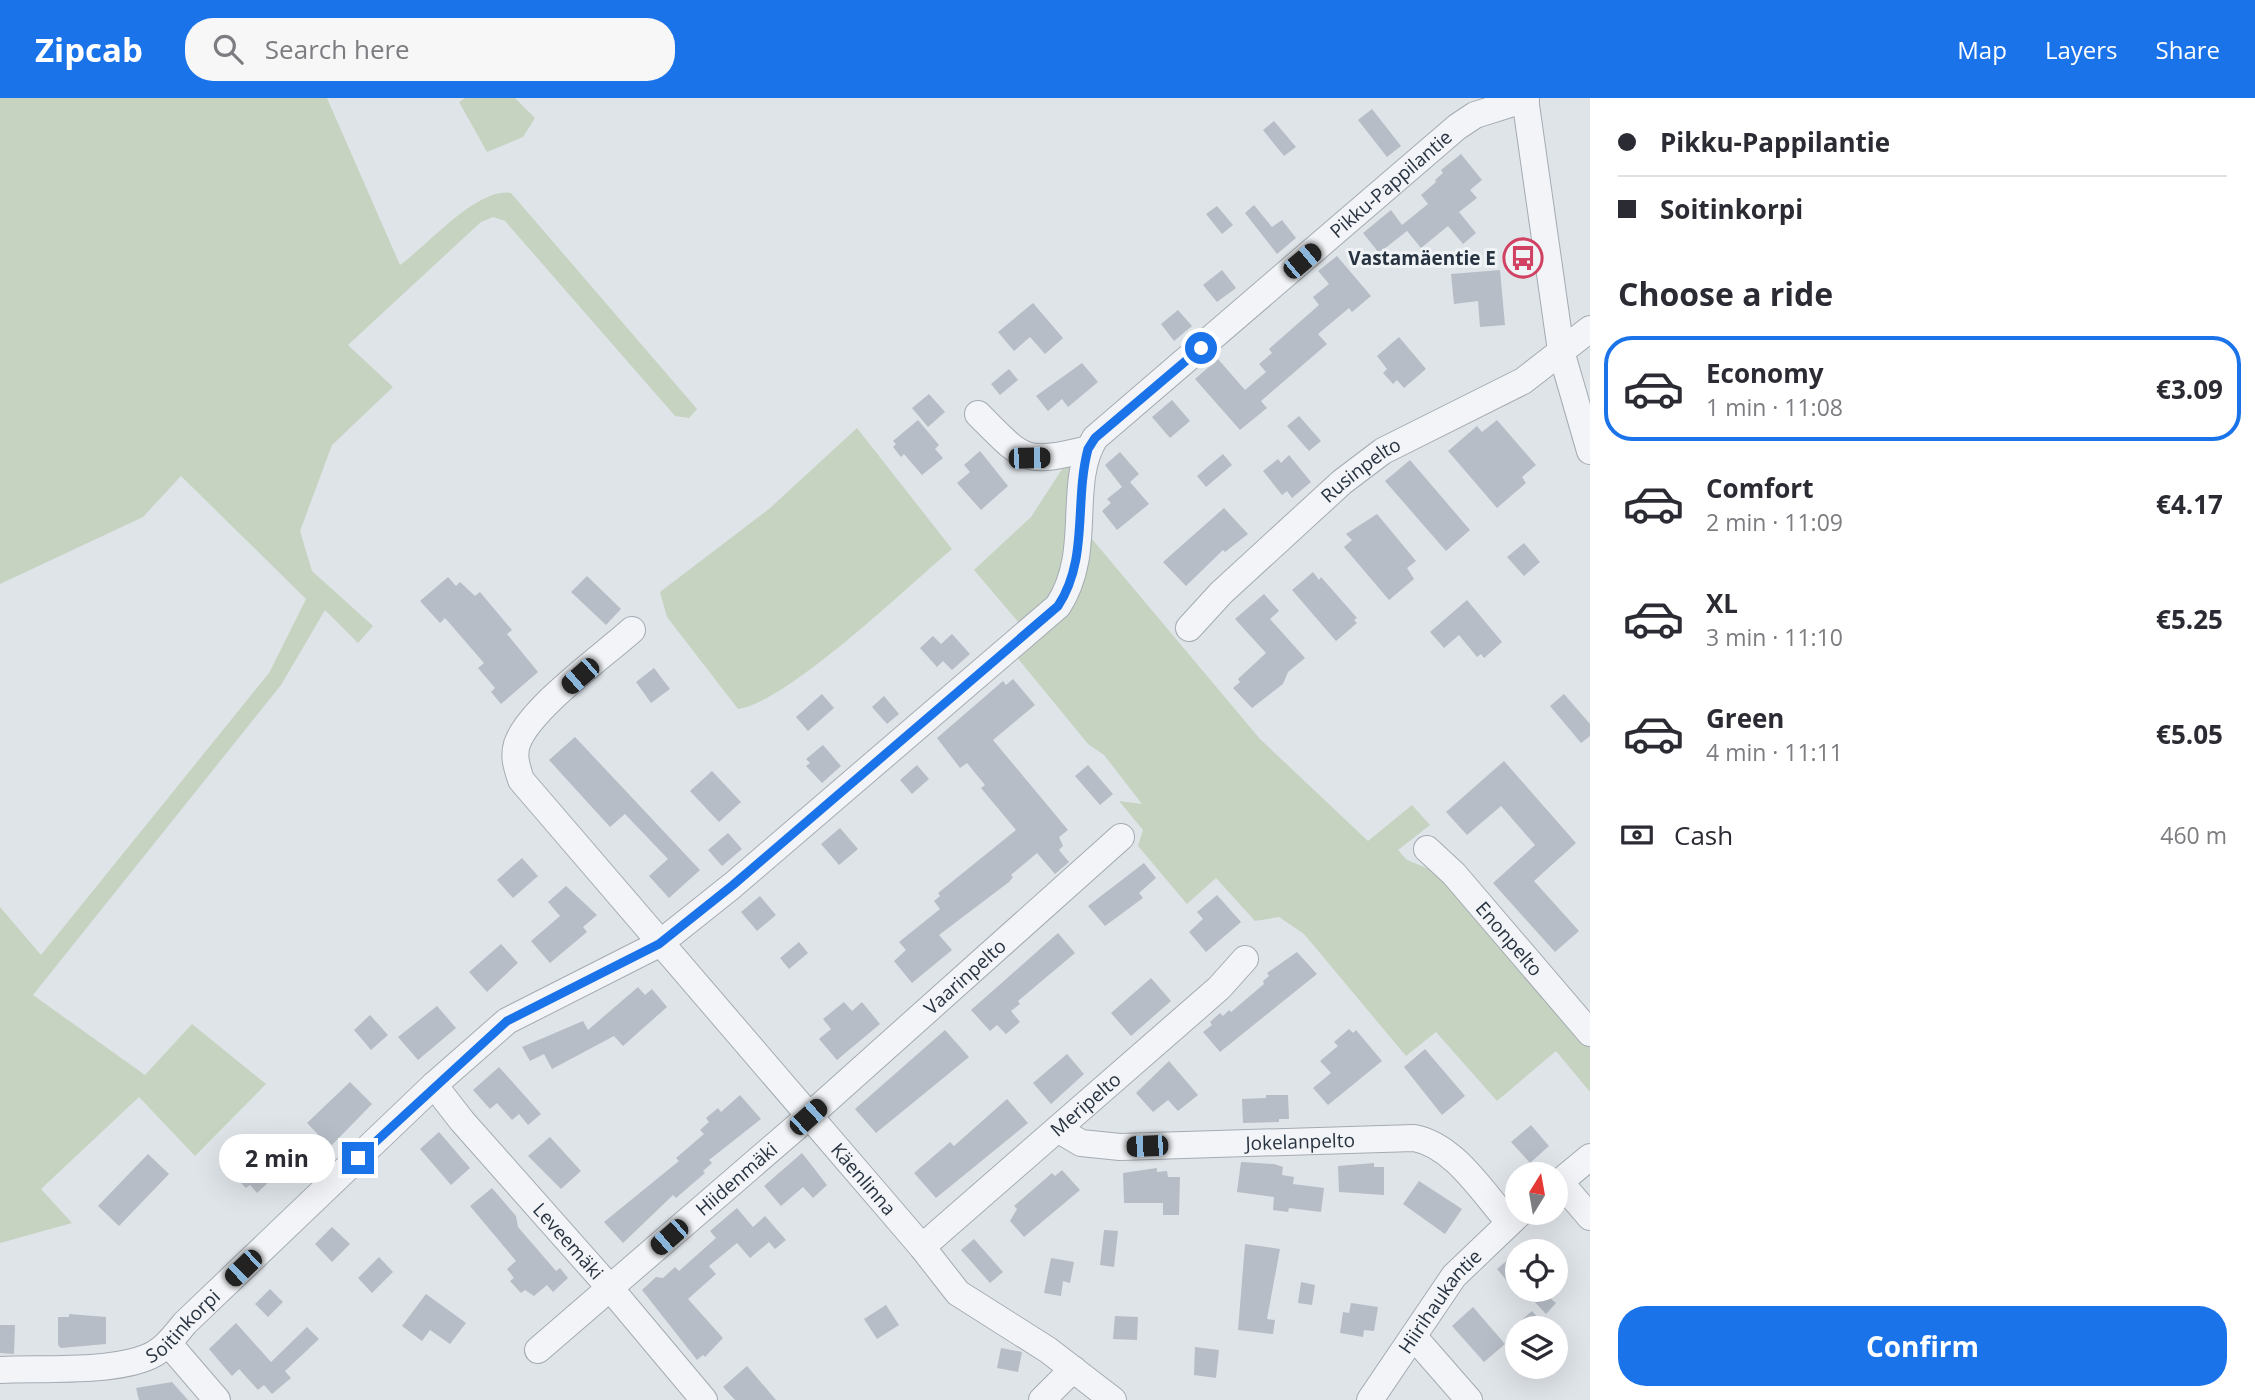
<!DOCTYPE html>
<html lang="en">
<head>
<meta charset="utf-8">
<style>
  body { margin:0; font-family:"Open Sans",sans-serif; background:#f7f7f7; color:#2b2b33; height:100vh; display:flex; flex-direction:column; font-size:26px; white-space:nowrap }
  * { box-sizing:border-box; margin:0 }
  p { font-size:23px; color:#7c7c81 }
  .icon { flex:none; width:38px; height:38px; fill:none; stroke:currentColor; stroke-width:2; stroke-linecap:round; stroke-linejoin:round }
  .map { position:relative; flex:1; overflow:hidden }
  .details { display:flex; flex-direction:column; background:#fff; width:665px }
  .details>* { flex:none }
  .banner { display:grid; align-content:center; height:154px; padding:0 28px; background:#fff }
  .needle { width:46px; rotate:11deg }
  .fabs { position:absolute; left:1505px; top:1064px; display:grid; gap:14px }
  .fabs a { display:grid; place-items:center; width:63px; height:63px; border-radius:50%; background:#fff; box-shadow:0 7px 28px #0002; font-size:35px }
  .end { position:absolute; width:32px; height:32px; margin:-16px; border:9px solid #1a73e8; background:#fff; box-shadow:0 0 0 4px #fff }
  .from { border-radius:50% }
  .bubble { position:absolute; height:49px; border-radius:24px; background:#fff; box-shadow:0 7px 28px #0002; font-size:23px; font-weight:700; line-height:49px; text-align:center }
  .car { position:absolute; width:21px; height:42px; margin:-21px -10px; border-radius:9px; box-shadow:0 0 5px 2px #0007; background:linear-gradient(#222 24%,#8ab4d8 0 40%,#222 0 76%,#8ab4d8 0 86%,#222 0) }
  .banner b { display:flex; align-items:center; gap:24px; height:66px; font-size:26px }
  .banner b+b { border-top:2px solid #e1e1e2 }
  .banner i { width:18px; height:18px; background:#2b2b33 }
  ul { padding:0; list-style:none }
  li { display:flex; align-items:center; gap:21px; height:105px; margin:0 14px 10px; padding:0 14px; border:4px solid transparent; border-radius:28px }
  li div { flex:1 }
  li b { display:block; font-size:26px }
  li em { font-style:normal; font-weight:700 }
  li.active { border-color:#1a73e8 }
  li>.icon { width:63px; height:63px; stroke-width:1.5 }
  h2 { padding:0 28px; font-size:32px; line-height:84px }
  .pay { display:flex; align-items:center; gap:18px; height:77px; padding:0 28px; font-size:26px }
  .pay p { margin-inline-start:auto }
  .button { display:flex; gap:14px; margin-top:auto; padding:14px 28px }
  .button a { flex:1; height:80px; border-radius:28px; background:#1a73e8; color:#fff; font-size:28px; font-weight:700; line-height:80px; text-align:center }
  header { display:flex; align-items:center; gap:42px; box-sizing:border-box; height:98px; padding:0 35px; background:#1a73e8; color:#fff }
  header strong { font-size:33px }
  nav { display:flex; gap:38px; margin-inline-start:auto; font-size:24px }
  .search { width:490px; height:63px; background:#f7f7f7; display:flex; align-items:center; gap:18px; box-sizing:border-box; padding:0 24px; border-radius:28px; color:#7c7c81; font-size:26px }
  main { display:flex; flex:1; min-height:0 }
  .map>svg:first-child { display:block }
  .green { fill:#c6d3c0 }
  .building { fill:#b7bdc6 }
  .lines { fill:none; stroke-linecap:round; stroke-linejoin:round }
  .minor-casing { stroke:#a4abb3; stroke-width:28 }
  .minor { stroke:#f2f4f7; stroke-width:26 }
  .route { stroke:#1a73e8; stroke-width:9 }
  .labels { text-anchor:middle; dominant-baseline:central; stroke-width:6; stroke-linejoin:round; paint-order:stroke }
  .street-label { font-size:19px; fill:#283341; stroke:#eff3f6 }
  .poi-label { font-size:19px; font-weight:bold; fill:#283341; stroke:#eff3f6; text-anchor:end }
</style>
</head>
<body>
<header>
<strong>Zipcab</strong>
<div class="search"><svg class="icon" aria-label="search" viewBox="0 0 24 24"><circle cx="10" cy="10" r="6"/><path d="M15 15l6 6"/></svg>Search here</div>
<nav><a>Map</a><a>Layers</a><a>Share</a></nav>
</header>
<main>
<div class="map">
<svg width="1590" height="1302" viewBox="0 0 1590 1302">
  <rect width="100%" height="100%" fill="#dfe4e9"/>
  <g class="green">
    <path d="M0,0h327l73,167c27,-19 77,-78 111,-72l186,216 -8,9 -14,-2 -170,-195 -12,-4 -12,5 -133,123 45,42 -61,58 -32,86 12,40 61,55 -15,17 -33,-33 -44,75 -248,310 112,80 47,-51 74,60 -71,72 -56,-59 -98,92 31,34 -72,20v-336l41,48 228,-282 37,-74 -125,-123 -38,41 -143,67z"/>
    <polygon points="465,0 515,0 535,20 523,39 487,54 459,4"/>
    <path d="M857,330l95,121c-44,37 -164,153 -214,160l-71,-92 -7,-25 109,-83z"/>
    <polygon points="1066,365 1073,375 1068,457 1047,503 1020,526 974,472 1031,419"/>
    <polygon points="1092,441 1260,641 1368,743 1412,707 1430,727 1398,752 1407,762 1434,773 1590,949 1590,994 1556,953 1497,1003 1436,934 1406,958 1304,836 1279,819 1255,823 1216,780 1187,806 1138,748 1143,732 1119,703 1142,706 1104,657 1088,646 1015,557 1082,485"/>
  </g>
  <g class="building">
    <polygon points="1372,11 1401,48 1387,59 1358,22"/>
    <polygon points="1274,23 1296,49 1284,58 1263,32"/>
    <polygon points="1461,56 1482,82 1470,92 1477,100 1459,114 1476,135 1463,146 1448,128 1421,150 1403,128 1407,133 1379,155 1363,135 1391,112 1402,127 1428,106 1421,97 1436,84 1435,82 1443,75 1441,72"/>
    <polygon points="1254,107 1272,129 1282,122 1296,140 1277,156 1245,115"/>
    <polygon points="1217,108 1233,127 1222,136 1206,116"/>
    <polygon points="1337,158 1371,198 1352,214 1349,210 1318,236 1327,246 1261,303 1267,310 1240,332 1195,281 1218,261 1245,292 1266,274 1259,266 1272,255 1269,251 1319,207 1313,199 1329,186 1318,173"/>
    <polygon points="1222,172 1236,190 1217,204 1203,187"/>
    <polygon points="1500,172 1505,227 1480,229 1478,203 1454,206 1451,176"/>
    <polygon points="1033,205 1063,240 1045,256 1030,239 1014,253 998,234"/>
    <polygon points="1178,212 1192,228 1174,243 1161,226"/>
    <polygon points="1399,239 1426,271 1404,290 1397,282 1393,286 1383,275 1387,271 1377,258"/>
    <polygon points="1082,265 1098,284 1068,309 1062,301 1048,313 1036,298"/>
    <polygon points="1009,271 1018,282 1000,297 991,286"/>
    <polygon points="929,296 945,314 928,329 912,310"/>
    <polygon points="1172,302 1190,323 1170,340 1152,319"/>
    <polygon points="1299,318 1321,343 1309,353 1287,328"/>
    <polygon points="918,322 939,347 935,351 943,360 922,377 904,356 901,359 893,349 896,346 893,343"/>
    <polygon points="1497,322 1536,367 1522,379 1526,385 1497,410 1448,353 1477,328 1482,334"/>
    <polygon points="980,353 1008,388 981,412 957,385 970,374 964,367"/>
    <polygon points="1120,354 1139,376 1130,384 1149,406 1117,432 1102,413 1111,405 1107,401 1122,389 1105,367"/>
    <polygon points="1223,356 1232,367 1206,389 1197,378"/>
    <polygon points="1289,357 1311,384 1292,400 1287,393 1282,397 1263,373 1278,361 1281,365"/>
    <polygon points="1410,362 1470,432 1446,453 1385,383"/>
    <polygon points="1224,410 1248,436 1225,454 1223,452 1186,488 1163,464"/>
    <polygon points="1377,416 1416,463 1407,470 1414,481 1389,502 1344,449 1352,442 1346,436"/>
    <polygon points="1524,445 1540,464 1524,478 1507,459"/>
    <polygon points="1313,474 1319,482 1321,479 1357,520 1354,522 1357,525 1336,543 1292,492"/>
    <polygon points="587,478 621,511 606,527 571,494"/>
    <polygon points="448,479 456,488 460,484 475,498 480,494 512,532 507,536 538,574 501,606 491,594 495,590 478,570 484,565 445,520 440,525 420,503"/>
    <polygon points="1264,496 1279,513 1270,521 1305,560 1288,574 1283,586 1252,610 1233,590 1240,584 1238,581 1266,555 1235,521"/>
    <polygon points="1467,502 1502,544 1484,560 1481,556 1477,559 1459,537 1444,550 1430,534"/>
    <polygon points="952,536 970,556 952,572 943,563 937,569 920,550 933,538 941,546"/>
    <polygon points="654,570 670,591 651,605 636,584"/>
    <polygon points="1013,581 1035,607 993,642 1068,732 1059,739 1063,748 1059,752 1069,764 1055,776 1037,755 1011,777 1013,779 1009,784 939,837 952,852 912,885 894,863 906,852 899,844 940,811 934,803 940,798 938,795 1016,732 981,690 985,687 967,665 960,670 937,640 1003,583 1006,587"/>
    <polygon points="822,596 834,610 808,633 796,619"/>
    <polygon points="1564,596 1590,626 1590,638 1581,645 1550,608"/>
    <polygon points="884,598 899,616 887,626 872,609"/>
    <polygon points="575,639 700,772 669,800 649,778 668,761 625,716 610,729 549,662"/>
    <polygon points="823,647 841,668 822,685 806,668 810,665 806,661"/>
    <polygon points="1504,663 1576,745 1534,783 1579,833 1555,854 1493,785 1535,747 1501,708 1467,737 1446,714"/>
    <polygon points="917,667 929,681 912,696 900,682"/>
    <polygon points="1088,667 1113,696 1100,707 1075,678"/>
    <polygon points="712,673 741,704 719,724 690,693"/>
    <polygon points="840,730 858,751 839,767 821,746"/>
    <polygon points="728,735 742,751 722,768 708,752"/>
    <polygon points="522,760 538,778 513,800 497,782"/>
    <polygon points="1144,765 1156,780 1139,795 1143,800 1105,828 1088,808"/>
    <polygon points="566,788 597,817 583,829 587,834 550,865 531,843 560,818 548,804"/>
    <polygon points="1217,797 1241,824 1206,854 1189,834 1203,821 1197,814"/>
    <polygon points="760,798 776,817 757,833 741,814"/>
    <polygon points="1058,835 1075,855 1018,903 1020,906 1011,913 1020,924 1006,936 997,927 990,933 971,912"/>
    <polygon points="799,844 808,855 789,871 780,860"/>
    <polygon points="501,846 518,865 487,894 469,874"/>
    <polygon points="1297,854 1317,876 1220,954 1203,934 1212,927 1210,924 1220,915 1223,918 1229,912 1231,914 1264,886 1263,883 1269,878 1267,875"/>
    <polygon points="1151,880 1171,903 1131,938 1111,915"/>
    <polygon points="638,889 645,897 652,891 667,909 623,948 614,938 552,971 544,956 530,963 522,949 583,923 588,932"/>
    <polygon points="844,904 852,913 862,904 880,926 837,962 819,941 831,931 823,921"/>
    <polygon points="437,908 456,930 418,962 398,939"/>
    <polygon points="370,917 388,937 371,952 354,932"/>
    <polygon points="1349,931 1353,935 1356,932 1382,963 1328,1007 1313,990 1331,975 1320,963 1338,948 1334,944"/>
    <polygon points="945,932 969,959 876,1035 855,1011"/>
    <polygon points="1425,951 1465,998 1442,1017 1404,969"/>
    <polygon points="1067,956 1084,976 1051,1006 1033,985"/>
    <polygon points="1169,963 1198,997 1178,1013 1168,1002 1153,1014 1136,995"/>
    <polygon points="499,969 541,1016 528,1027 519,1016 512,1022 497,1005 490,1011 473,992"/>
    <polygon points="350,984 372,1006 330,1049 307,1025"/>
    <polygon points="740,997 761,1021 709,1062 712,1065 703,1073 705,1075 676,1100 673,1097 623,1145 604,1124 679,1063 676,1060 704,1036 700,1032 709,1024 706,1020 718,1010 721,1014"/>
    <polygon points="1266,997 1288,997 1289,1021 1279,1021 1279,1024 1243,1025 1242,1001 1266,1000"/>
    <polygon points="1007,1001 1028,1025 936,1100 914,1075 950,1044 954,1048"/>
    <polygon points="1531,1027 1549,1048 1530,1065 1511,1044"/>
    <polygon points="439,1034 470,1070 451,1087 420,1051"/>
    <polygon points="550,1039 581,1073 561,1091 528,1058"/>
    <polygon points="802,1055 827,1087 813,1100 803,1089 781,1108 764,1088"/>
    <polygon points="148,1056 169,1076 119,1128 98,1108"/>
    <polygon points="254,1056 275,1078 257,1095 250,1087 246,1090 234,1078"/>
    <polygon points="1241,1064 1274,1066 1283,1069 1282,1077 1294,1079 1293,1086 1324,1090 1321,1114 1289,1110 1288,1114 1273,1112 1274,1099 1237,1094"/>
    <polygon points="1374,1065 1374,1069 1384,1069 1384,1097 1339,1094 1338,1068"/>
    <polygon points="1157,1070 1157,1074 1167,1073 1168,1079 1180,1079 1179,1117 1163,1117 1163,1105 1124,1105 1123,1075"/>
    <polygon points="1062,1072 1080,1092 1024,1139 1010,1123 1017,1111 1014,1108 1052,1075 1055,1078"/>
    <polygon points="1419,1083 1462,1111 1445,1136 1403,1106"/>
    <polygon points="492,1090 516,1118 518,1129 556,1173 560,1170 568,1180 553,1194 547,1187 534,1198 525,1192 521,1195 510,1183 514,1180 507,1171 516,1163 470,1108"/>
    <polygon points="737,1110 753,1129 765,1118 786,1142 775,1151 769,1144 750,1160 737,1145 709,1168 716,1176 688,1201 723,1240 705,1259 703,1257 697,1262 642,1192 656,1179 663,1180 675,1169 679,1173 716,1140 710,1133"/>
    <polygon points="332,1129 350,1146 332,1164 315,1146"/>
    <polygon points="1104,1132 1118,1133 1114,1169 1100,1167"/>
    <polygon points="974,1141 1003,1174 990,1185 961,1152"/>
    <polygon points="1245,1146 1280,1151 1267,1221 1275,1222 1273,1236 1238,1232"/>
    <polygon points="1517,1154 1517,1195 1497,1171"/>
    <polygon points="379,1159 393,1174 372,1195 358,1180"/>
    <polygon points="1051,1160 1074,1164 1070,1185 1063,1183 1061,1198 1044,1195"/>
    <polygon points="1301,1184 1315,1187 1312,1207 1298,1205"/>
    <polygon points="270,1191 283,1204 268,1219 255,1206"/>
    <polygon points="1537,1192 1557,1192 1549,1199 1556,1205 1546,1216 1530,1199"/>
    <polygon points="426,1196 466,1225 450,1246 430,1232 422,1243 402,1228"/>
    <polygon points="1351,1205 1378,1209 1374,1233 1364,1232 1363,1239 1340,1235 1343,1214 1349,1215"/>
    <polygon points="886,1207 899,1227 877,1241 864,1221"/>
    <polygon points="1473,1209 1505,1246 1484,1264 1452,1228"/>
    <polygon points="1532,1213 1547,1230 1512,1230"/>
    <polygon points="69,1216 106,1219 106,1246 61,1250 58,1247 58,1219 69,1219"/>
    <polygon points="1115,1218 1138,1219 1137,1242 1113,1241"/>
    <polygon points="236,1225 271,1264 307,1229 319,1241 285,1273 291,1280 272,1296 264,1287 258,1292 239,1271 232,1278 209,1251"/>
    <polygon points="0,1227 15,1227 14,1256 0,1255"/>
    <polygon points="1195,1249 1219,1252 1216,1280 1194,1277"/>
    <polygon points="1001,1250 1022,1254 1018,1274 997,1270"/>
    <polygon points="747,1268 776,1302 735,1302 723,1289"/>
    <polygon points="172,1284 188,1302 139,1302 136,1290"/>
  </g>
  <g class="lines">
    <g class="minor-casing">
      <g id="minor">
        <polyline points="1525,0 1561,253 1590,353"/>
        <path d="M978,316c46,46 45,51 110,35"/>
        <path id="s1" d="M1189,530l32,-35 121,-111 41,-31 140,-70 67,-52"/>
        <path id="s2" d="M632,532c-29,26 -103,79 -115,114 -4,13 0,23 4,36l401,467 36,46 90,57 65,50"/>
        <path id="s3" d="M1427,751l27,25 136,159"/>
        <path id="s4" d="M434,987l28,36 148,167 94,112"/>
        <path id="s5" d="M1059,1032l22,13 39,4 294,-9c40,7 69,55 95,84"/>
        <polyline points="1560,1084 1590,1119"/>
        <polyline points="1556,1087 1590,1059"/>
        <path id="s6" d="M922,1149l297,-259 26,-29"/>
        <polyline points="1414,1239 1469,1302"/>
        <polyline points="168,1245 217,1302"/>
        <path id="s7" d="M538,1252l270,-233 313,-280"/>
        <path id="s8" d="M0,1272c42,-2 113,3 150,-14 15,-7 25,-21 35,-33l249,-238 73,-64 152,-77 74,-59 325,-279c36,-55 8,-121 37,-168l362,-311 18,-12 51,-16"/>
        <polyline points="1042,1302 1073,1271"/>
        <path id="s9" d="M1370,1302l84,-124 66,-63"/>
      </g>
    </g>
    <use href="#minor" class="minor"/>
  </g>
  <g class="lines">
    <path class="route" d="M358,1060l149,-137 152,-77 74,-59 325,-279c31,-47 16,-104 30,-157l7,-11 106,-90"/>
  </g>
  <defs>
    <g id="bus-ring" transform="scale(2.0125)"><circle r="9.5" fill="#eff3f6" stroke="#d14162" stroke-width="1.5"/><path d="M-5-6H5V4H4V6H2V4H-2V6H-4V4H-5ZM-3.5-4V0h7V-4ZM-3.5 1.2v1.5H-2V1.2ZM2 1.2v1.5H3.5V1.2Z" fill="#d14162"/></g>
  </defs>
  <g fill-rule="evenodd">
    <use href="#bus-ring" x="1523" y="160"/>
  </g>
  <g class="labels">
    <g class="street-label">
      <text stroke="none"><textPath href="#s8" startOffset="1899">Pikku-Pappilantie</textPath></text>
      <text stroke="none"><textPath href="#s1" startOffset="234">Rusinpelto</textPath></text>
      <text stroke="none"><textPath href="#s3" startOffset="122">Enonpelto</textPath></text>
      <text stroke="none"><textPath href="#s7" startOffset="567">Vaarinpelto</textPath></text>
      <text stroke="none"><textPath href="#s6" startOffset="217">Meripelto</textPath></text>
      <text stroke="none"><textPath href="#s5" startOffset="245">Jokelanpelto</textPath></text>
      <text stroke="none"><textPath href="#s7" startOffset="262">Hiidenmäki</textPath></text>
      <text stroke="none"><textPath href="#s2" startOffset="726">Käenlinna</textPath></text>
      <text stroke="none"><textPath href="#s4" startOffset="206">Leveemäki</textPath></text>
      <text stroke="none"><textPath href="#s9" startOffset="121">Hiirihaukantie</textPath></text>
      <text stroke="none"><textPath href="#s8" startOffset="196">Soitinkorpi</textPath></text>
    </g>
    <g class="poi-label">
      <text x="1496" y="160">Vastamäentie E</text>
    </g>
  </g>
</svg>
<div class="fabs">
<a><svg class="needle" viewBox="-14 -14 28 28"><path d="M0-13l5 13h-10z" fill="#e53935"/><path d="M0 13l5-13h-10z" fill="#7c7c81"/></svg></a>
<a><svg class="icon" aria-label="locate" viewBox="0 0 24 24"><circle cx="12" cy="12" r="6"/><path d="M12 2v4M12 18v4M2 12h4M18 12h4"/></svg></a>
<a><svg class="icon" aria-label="layers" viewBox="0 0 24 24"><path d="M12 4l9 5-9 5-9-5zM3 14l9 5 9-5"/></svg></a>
</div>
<i class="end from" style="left:1201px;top:250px"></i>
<i class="end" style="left:358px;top:1060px"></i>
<div class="bubble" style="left:219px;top:1036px;width:116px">2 min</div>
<i class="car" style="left:1302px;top:163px;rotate:50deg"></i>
<i class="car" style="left:1029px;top:360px;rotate:89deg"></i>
<i class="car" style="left:580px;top:578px;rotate:229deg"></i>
<i class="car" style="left:808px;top:1019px;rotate:48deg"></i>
<i class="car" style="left:1147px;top:1048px;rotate:268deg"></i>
<i class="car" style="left:669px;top:1139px;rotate:229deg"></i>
<i class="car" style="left:243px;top:1170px;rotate:226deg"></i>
</div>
<section class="details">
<div class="banner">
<b><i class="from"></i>Pikku-Pappilantie</b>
<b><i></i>Soitinkorpi</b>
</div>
<h2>Choose a ride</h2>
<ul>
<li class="active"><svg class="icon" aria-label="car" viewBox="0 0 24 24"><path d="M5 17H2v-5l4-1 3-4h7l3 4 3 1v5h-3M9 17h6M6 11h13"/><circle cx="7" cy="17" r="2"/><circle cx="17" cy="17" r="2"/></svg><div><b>Economy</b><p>1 min · 11:08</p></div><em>€3.09</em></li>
<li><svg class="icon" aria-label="car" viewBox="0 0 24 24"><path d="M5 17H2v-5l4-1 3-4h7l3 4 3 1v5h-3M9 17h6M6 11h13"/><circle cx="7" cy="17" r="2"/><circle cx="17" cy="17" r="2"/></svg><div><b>Comfort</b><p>2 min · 11:09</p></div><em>€4.17</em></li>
<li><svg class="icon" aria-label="car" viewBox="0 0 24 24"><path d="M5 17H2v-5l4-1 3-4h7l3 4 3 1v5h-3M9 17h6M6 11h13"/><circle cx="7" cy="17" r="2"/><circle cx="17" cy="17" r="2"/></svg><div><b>XL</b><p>3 min · 11:10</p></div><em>€5.25</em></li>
<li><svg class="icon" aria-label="car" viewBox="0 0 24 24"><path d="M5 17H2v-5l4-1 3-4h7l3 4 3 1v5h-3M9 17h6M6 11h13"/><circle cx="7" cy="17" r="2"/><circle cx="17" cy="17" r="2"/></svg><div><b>Green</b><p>4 min · 11:11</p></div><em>€5.05</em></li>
</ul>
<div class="pay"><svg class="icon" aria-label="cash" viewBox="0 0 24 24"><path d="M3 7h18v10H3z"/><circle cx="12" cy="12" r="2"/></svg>Cash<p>460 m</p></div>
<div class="button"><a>Confirm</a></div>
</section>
</main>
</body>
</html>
